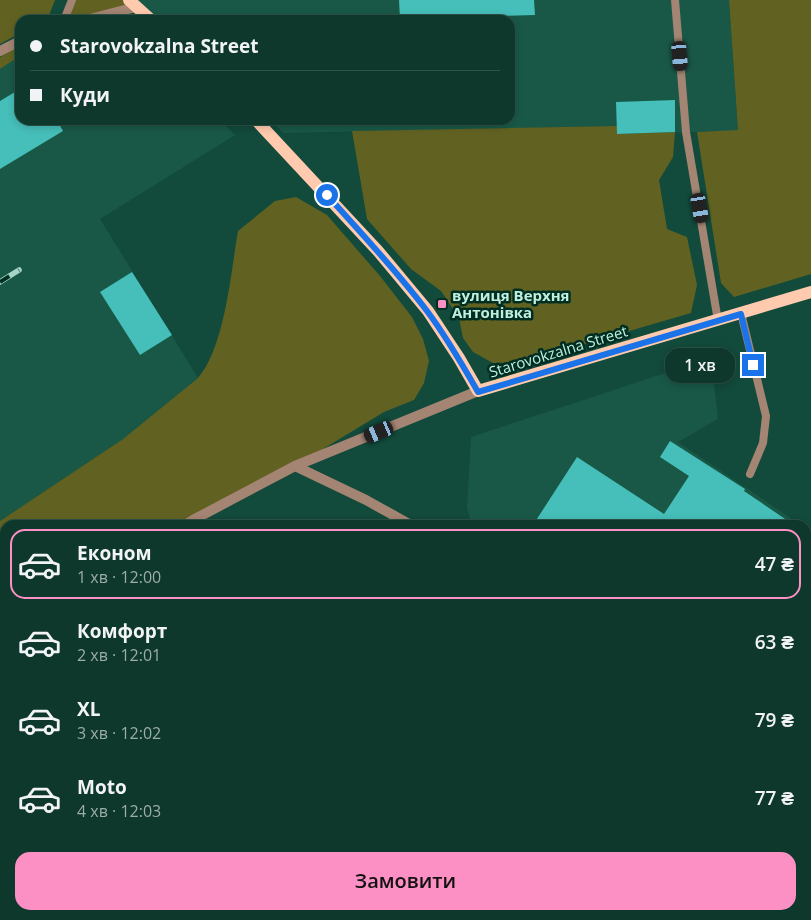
<!DOCTYPE html>
<html lang="uk">
<head>
<meta charset="utf-8">
<style>
  body { margin:0; font-family:"Open Sans",sans-serif; background:#1c4338; color:#f1f3f6; height:100vh; display:flex; flex-direction:column; font-size:19px; white-space:nowrap }
  * { box-sizing:border-box; margin:0 }
  p { font-size:16px; color:#9baca9 }
  .icon { flex:none; width:28px; height:28px; fill:none; stroke:currentColor; stroke-width:2; stroke-linecap:round; stroke-linejoin:round }
  .map { position:relative; flex:1; overflow:hidden }
  .panel { position:absolute; left:0px; top:520px; width:811px; height:400px; display:flex; flex-direction:column; background:#0e382c; border-radius:15px 15px 0 0; box-shadow:0 2px 8px #0003,0 0 0 1px #2e5248 }
  .panel>* { flex:none }
  .guide { position:absolute; left:15px; top:15px; width:500px; height:110px; border-radius:15px; box-shadow:0 2px 8px #0003,0 0 0 1px #2e5248; display:grid; align-content:center; height:110px; padding:0 15px; background:#0e382c }
  .end { position:absolute; width:22px; height:22px; margin:-11px; border:6px solid #1a73e8; background:#fff; box-shadow:0 0 0 2px #fff }
  .from { border-radius:50% }
  .bubble { position:absolute; height:35px; border-radius:15px; background:#0e382c; box-shadow:0 2px 8px #0003,0 0 0 1px #2e5248; font-size:16px; font-weight:600; line-height:35px; text-align:center }
  .car { position:absolute; width:15px; height:30px; margin:-15px -8px; border-radius:6px; box-shadow:0 0 4px 1px #0007; background:linear-gradient(#222 24%,#8ab4d8 0 40%,#222 0 76%,#8ab4d8 0 86%,#222 0) }
  .guide b { display:flex; align-items:center; gap:18px; height:48px; font-size:19px }
  .guide b+b { border-top:1px solid #2e5248 }
  .guide i { width:12px; height:12px; background:#f1f3f6 }
  ul { padding:9px 0 0; list-style:none }
  li { display:flex; align-items:center; gap:15px; height:70px; margin:0 10px 8px; padding:0 5px; border:2px solid transparent; border-radius:15px }
  li div { flex:1 }
  li b { display:block; font-size:19px }
  li em { font-style:normal; font-weight:600 }
  li.current { border-color:#fc8fc3 }
  li>.icon { width:45px; height:45px; stroke-width:1.5 }
  .primary-button { display:flex; gap:10px; margin-top:auto; padding:10px 15px }
  .primary-button a { flex:1; height:58px; border-radius:15px; background:#fc8fc3; color:#111; font-size:20px; font-weight:600; line-height:58px; text-align:center }
  .map>svg:first-child { display:block }
  .built { fill:#195847 }
  .green { fill:#616222 }
  .building { fill:#46beb9 }
  .lines { fill:none; stroke-linecap:round; stroke-linejoin:round }
  .service { stroke:#a48472; stroke-width:8 }
  .minor { stroke:#a48472; stroke-width:10 }
  .primary { stroke:#ffcaad; stroke-width:12 }
  .rail-casing { stroke:#a4d4c3; stroke-width:5.5 }
  .rail { stroke:#002e22; stroke-width:4; stroke-dasharray:11; stroke-linecap:butt }
  .route { stroke:#1a73e8; stroke-width:6 }
  .poi-dot { fill:#fc8fc3; stroke:#002e22; stroke-width:2 }
  .labels { text-anchor:middle; dominant-baseline:central; stroke-width:5; stroke-linejoin:round; paint-order:stroke }
  .poi-label { font-size:15px; font-weight:bold; fill:#c1efde; stroke:#002e22; text-anchor:start }
  .street-label { font-size:15px; fill:#c1efde; stroke:#002e22 }
</style>
</head>
<body>
<div class="map">
<svg width="811" height="920" viewBox="0 0 811 920">
  <rect width="100%" height="100%" fill="#124a3b"/>
  <g class="built">
    <polygon points="135,0 729,0 738,131 617,134 616,126 284,133 269,120 510,120 510,20 158,20"/>
    <polygon points="20,56 20,120 220,120 235,135 100,219 198,378 123,439 0,521 0,69"/>
    <polygon points="711,358 718,419 678,442 801,525 472,525 467,508 471,437"/>
    <polygon points="806,529 811,532 811,704 806,711"/>
  </g>
  <g class="green">
    <polygon points="0,0 55,0 48,18 44,20 20,20 20,33 0,44"/>
    <polygon points="72,0 129,0 136,7 86,20 64,20"/>
    <polygon points="729,0 811,0 811,274 734,297 721,283 697,132 738,130"/>
    <polygon points="20,46 20,56 0,69 0,57"/>
    <polygon points="617,126 617,134 675,132 673,157 659,180 667,229 687,237 697,285 691,313 523,362 493,363 473,352 463,338 459,318 441,291 411,269 367,219 352,131"/>
    <path d="M296,197l31,18 53,61 32,41 11,22 6,22 -5,22 -10,17 -30,12 -89,54 -110,59h-180v281l-5,-6v-279l123,-82 75,-61c27,-31 33,-107 40,-147l37,-30z"/>
  </g>
  <g class="building">
    <polygon points="399,0 534,0 535,15 400,19"/>
    <polygon points="20,89 20,120 57,120 63,131 0,169 0,101"/>
    <polygon points="675,100 675,132 617,134 616,102"/>
    <polygon points="132,272 172,335 140,355 100,292"/>
    <polygon points="670,441 745,489 744,491 794,525 533,525 577,457 664,514 689,476 660,457"/>
  </g>
  <g class="lines">
    <g class="service">
      <polyline points="675,0 686,132 718,321"/>
      <polyline points="64,20 72,0"/>
      <polyline points="741,313 766,416 763,443 750,474"/>
    </g>
    <g class="minor">
      <polyline points="86,20 136,7"/>
      <polyline points="0,51 20,41"/>
      <polyline points="295,466 366,500 411,525"/>
      <polyline points="185,525 193,520 295,466 478,391"/>
      <polyline points="0,730 5,723"/>
      <polyline points="0,800 5,806"/>
      <polyline points="0,863 5,856"/>
      <polyline points="304,915 312,920"/>
      <polyline points="0,920 1,920"/>
      <polyline points="568,920 572,915"/>
    </g>
    <g class="primary">
      <polyline points="129,0 151,20"/>
      <polyline points="256,120 378,251 428,311 459,358 478,391 811,292"/>
    </g>
    <g class="rail-casing">
      <polyline id="rail" points="0,282 19,270"/>
    </g>
    <use href="#rail" class="rail"/>
  </g>
  <g class="lines">
    <path class="route" d="M327,195c34,38 69,75 100,116 19,25 35,53 51,81l263,-78 12,51"/>
  </g>
  <rect class="poi-dot" x="437" y="299" width="10" height="10" rx="2.5"/>
  <g class="labels">
    <g class="poi-label">
      <text x="452" y="295">вулиця Верхня<tspan x="452" dy="17">Антонівка</tspan></text>
    </g>
    <g class="street-label">
      <text transform="translate(558 351) rotate(-17)">Starovokzalna Street</text>
    </g>
  </g>
</svg>
<i class="end from" style="left:327px;top:195px"></i>
<i class="end" style="left:753px;top:365px"></i>
<div class="bubble" style="left:665px;top:348px;width:70px">1 хв</div>
<i class="car" style="left:680px;top:56px;rotate:175deg"></i>
<i class="car" style="left:700px;top:208px;rotate:170deg"></i>
<i class="car" style="left:379px;top:432px;rotate:247deg"></i>
<div class="guide">
<b><i class="from"></i>Starovokzalna Street</b>
<b><i></i>Куди</b>
</div>
<section class="panel">
<ul>
<li class="current"><svg class="icon" aria-label="car" viewBox="0 0 24 24"><path d="M5 17H2v-5l4-1 3-4h7l3 4 3 1v5h-3M9 17h6M6 11h13"/><circle cx="7" cy="17" r="2"/><circle cx="17" cy="17" r="2"/></svg><div><b>Економ</b><p>1 хв · 12:00</p></div><em>47 ₴</em></li>
<li><svg class="icon" aria-label="car" viewBox="0 0 24 24"><path d="M5 17H2v-5l4-1 3-4h7l3 4 3 1v5h-3M9 17h6M6 11h13"/><circle cx="7" cy="17" r="2"/><circle cx="17" cy="17" r="2"/></svg><div><b>Комфорт</b><p>2 хв · 12:01</p></div><em>63 ₴</em></li>
<li><svg class="icon" aria-label="car" viewBox="0 0 24 24"><path d="M5 17H2v-5l4-1 3-4h7l3 4 3 1v5h-3M9 17h6M6 11h13"/><circle cx="7" cy="17" r="2"/><circle cx="17" cy="17" r="2"/></svg><div><b>XL</b><p>3 хв · 12:02</p></div><em>79 ₴</em></li>
<li><svg class="icon" aria-label="car" viewBox="0 0 24 24"><path d="M5 17H2v-5l4-1 3-4h7l3 4 3 1v5h-3M9 17h6M6 11h13"/><circle cx="7" cy="17" r="2"/><circle cx="17" cy="17" r="2"/></svg><div><b>Moto</b><p>4 хв · 12:03</p></div><em>77 ₴</em></li>
</ul>
<div class="primary-button"><a>Замовити</a></div>
</section>
</div>
</body>
</html>
